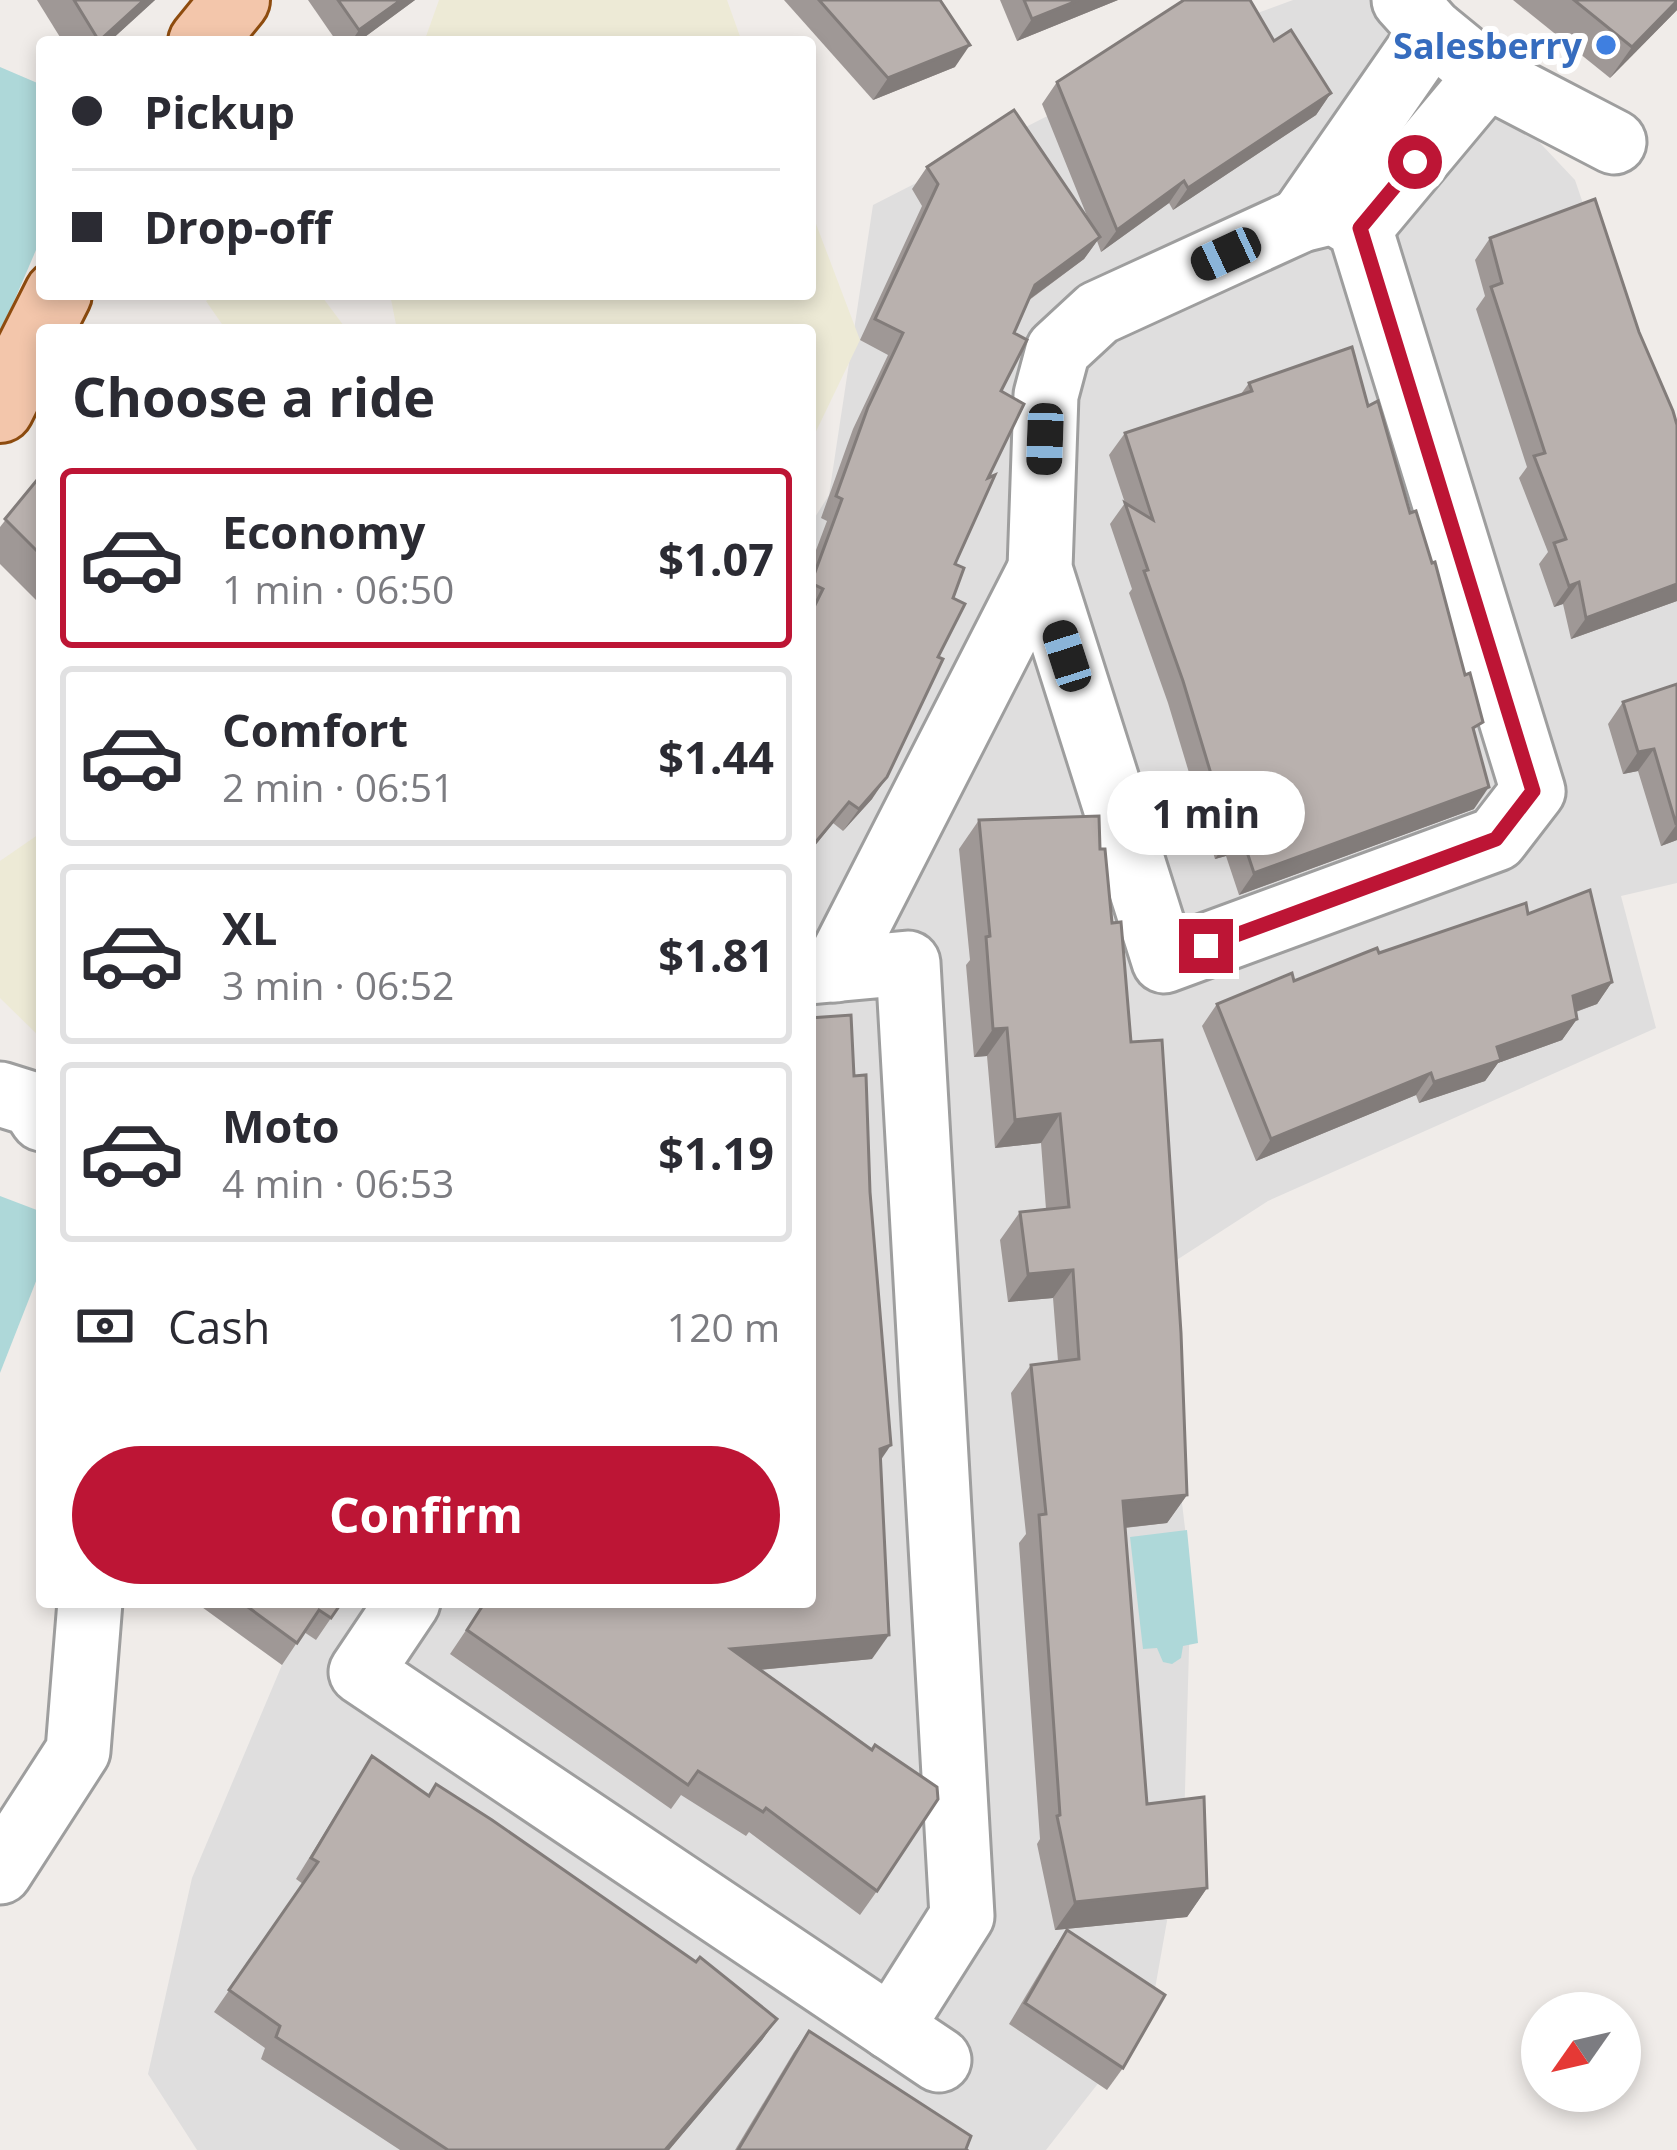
<!DOCTYPE html>
<html lang="en">
<head>
<meta charset="utf-8">
<style>
  body { margin:0; font-family:"Open Sans",sans-serif; background:#f2f2f3; color:#2b2b33; height:100vh; display:flex; flex-direction:column; font-size:45px; white-space:nowrap }
  * { box-sizing:border-box; margin:0 }
  p { font-size:39px; color:#7c7c81 }
  .icon { flex:none; width:66px; height:66px; fill:none; stroke:currentColor; stroke-width:2; stroke-linecap:round; stroke-linejoin:round }
  .map { position:relative; flex:1; overflow:hidden }
  .panel { position:absolute; left:36px; top:324px; width:780px; height:1284px; display:flex; flex-direction:column; background:#fff; border-radius:12px; box-shadow:0 6px 18px #0003 }
  .panel>* { flex:none }
  .banner { position:absolute; left:36px; top:36px; width:780px; height:264px; border-radius:12px; box-shadow:0 6px 18px #0003; display:grid; align-content:center; height:264px; padding:0 36px; background:#fff }
  .needle { width:78px; rotate:236deg }
  .fabs { position:absolute; left:1521px; top:1992px; display:grid; gap:24px }
  .fabs a { display:grid; place-items:center; width:120px; height:120px; border-radius:50%; background:#fff; box-shadow:0 6px 18px #0003; font-size:60px }
  .end { position:absolute; width:54px; height:54px; margin:-27px; border:15px solid #bd1535; background:#fff; box-shadow:0 0 0 6px #fff }
  .from { border-radius:50% }
  .bubble { position:absolute; height:84px; border-radius:42px; background:#fff; box-shadow:0 6px 18px #0003; font-size:39px; font-weight:700; line-height:84px; text-align:center }
  .car { position:absolute; width:36px; height:72px; margin:-36px -18px; border-radius:15px; box-shadow:0 0 9px 3px #0007; background:linear-gradient(#222 24%,#8ab4d8 0 40%,#222 0 76%,#8ab4d8 0 86%,#222 0) }
  .banner b { display:flex; align-items:center; gap:42px; height:114px; font-size:45px }
  .banner b+b { border-top:3px solid #e1e1e2 }
  .banner i { width:30px; height:30px; background:#2b2b33 }
  ul { padding:0; list-style:none }
  li { display:flex; align-items:center; gap:36px; height:180px; margin:0 24px 18px; padding:0 12px; border:6px solid #e1e1e2; border-radius:12px }
  li div { flex:1 }
  li b { display:block; font-size:45px }
  li em { font-style:normal; font-weight:700 }
  li.current { border-color:#bd1535 }
  li>.icon { width:108px; height:108px; stroke-width:1.5 }
  h2 { padding:0 36px; font-size:54px; line-height:144px }
  .pay { display:flex; align-items:center; gap:30px; height:132px; padding:0 36px; font-size:45px }
  .pay p { margin-inline-start:auto }
  .primary-button { display:flex; gap:24px; margin-top:auto; padding:24px 36px }
  .primary-button a { flex:1; height:138px; border-radius:72px; background:#bd1535; color:#fff; font-size:48px; font-weight:700; line-height:138px; text-align:center }
  .map>svg:first-child { display:block }
  .residential { fill:#dfdede }
  .farmland { fill:#edead6 }
  .water { fill:#aed8d9 }
  .lines { fill:none; stroke-linecap:round; stroke-linejoin:round }
  .street-casing { stroke:#9e9e9e; stroke-width:69 }
  .primary-casing { stroke:#8e4c0f; stroke-width:72 }
  .street { stroke:#fff; stroke-width:63 }
  .primary { stroke:#f3c6ab; stroke-width:66 }
  .wall { fill:#9f9896 }
  .shaded-wall { fill:#827c7a }
  .building { fill:#b9b1ae; stroke:#827c7a; stroke-width:3 }
  .route { stroke:#bd1535; stroke-width:15 }
  .shop-dot { fill:#3f7fe0; stroke:#fff; stroke-width:4.5 }
  .labels { text-anchor:middle; dominant-baseline:central; stroke-width:12; stroke-linejoin:round; paint-order:stroke }
  .shop-label { font-size:36px; font-weight:bold; fill:#366cbe; stroke:#fff; text-anchor:end }
</style>
</head>
<body>
<div class="map">
<svg width="1677" height="2150" viewBox="0 0 1677 2150">
  <rect width="100%" height="100%" fill="#f0ece9"/>
  <polygon class="residential" points="1293,0 1405,0 1575,180 1677,479 1677,883 1621,896 1656,1028 1268,1201 1155,1274 1191,1579 1184,1825 1150,2017 1046,2150 197,2150 148,2074 192,1878 282,1665 195,1602 810,1602 810,525 829,495 873,205 1230,23"/>
  <g class="farmland">
    <polygon points="439,0 727,0 742,42 424,42"/>
    <polygon points="810,208 860,340 810,444 810,330 397,330 390,294 810,294"/>
    <polygon points="215,294 320,294 347,330 226,330 206,301"/>
    <polygon points="42,832 42,1039 0,998 0,861"/>
  </g>
  <g class="water">
    <polygon points="0,67 42,85 42,236 0,334"/>
    <polygon points="0,1196 42,1212 42,1266 0,1373"/>
    <polygon points="1187,1530 1198,1643 1183,1646 1181,1658 1172,1664 1163,1662 1157,1648 1143,1649 1130,1537"/>
  </g>
  <g class="lines">
    <g class="street-casing">
      <g id="street">
        <polyline points="1404,0 1432,31 1487,76 1614,142"/>
        <polygon points="1334,212 1360,228 1533,791 1496,839 1164,961 1040,569 1046,395 1058,350 1098,313 1301,220"/>
        <polyline points="1301,220 1432,31"/>
        <polyline points="1360,228 1487,76"/>
        <polyline points="835,970 1040,569"/>
        <polyline points="810,972 908,963 962,1916 891,2028"/>
        <polyline points="0,1094 32,1104 42,1119"/>
        <polyline points="408,1602 361,1672 939,2060"/>
        <polyline points="0,1872 78,1751 90,1602"/>
      </g>
    </g>
    <g class="primary-casing">
      <g id="primary">
        <polyline points="202,42 236,0"/>
        <polyline points="0,409 58,294"/>
      </g>
    </g>
    <use href="#street" class="street"/>
    <use href="#primary" class="primary"/>
  </g>
  <g class="wall">
    <polygon points="37,0 155,0 109,42 63,42"/>
    <polygon points="308,0 415,0 358,42 337,42"/>
    <polygon points="784,0 940,0 955,67 873,100"/>
    <polygon points="1000,0 1118,0 1017,41"/>
    <polygon points="1513,0 1677,0 1677,10 1610,78"/>
    <polygon points="1274,41 1331,93 1316,115 1173,210 1169,203 1101,252 1097,241 1084,259 1028,301 1014,333 1001,391 988,478 955,564 953,598 938,657 872,799 843,831 833,823 810,852 810,566 827,521 821,518 853,429 888,355 860,340 922,206 912,189 927,167 1089,221 1042,104 1057,82"/>
    <polygon points="1490,238 1639,332 1677,425 1677,601 1571,639 1563,604 1554,607 1539,564 1548,552 1519,478 1527,467 1476,309 1485,296 1475,260"/>
    <polygon points="1249,383 1368,406 1475,735 1474,809 1239,895 1226,856 1215,859 1168,703 1129,593 1132,589 1110,524 1125,503 1109,455 1125,433 1241,394"/>
    <polygon points="42,474 42,606 0,564 0,527"/>
    <polygon points="1677,684 1677,840 1661,846 1638,771 1623,774 1608,724 1623,702"/>
    <polygon points="979,820 1100,849 1131,1042 1187,1495 1167,1523 1125,1528 1147,1804 1207,1888 1187,1917 1055,1930 1037,1844 1040,1839 1019,1543 1026,1534 1011,1393 1031,1365 1058,1361 1053,1298 1008,1302 1000,1240 1020,1212 1046,1209 1041,1143 995,1148 987,1056 974,1057 966,965 970,960 959,849"/>
    <polygon points="1528,914 1612,982 1597,1004 1576,1012 1577,1019 1562,1040 1498,1063 1485,1081 1419,1103 1416,1095 1256,1161 1202,1026 1217,1004 1294,981 1379,953"/>
    <polygon points="854,1076 881,1461 872,1659 760,1670 877,1891 860,1915 749,1832 746,1836 681,1795 671,1809 450,1654 485,1602 810,1602"/>
    <polygon points="195,1602 342,1602 316,1640 304,1632 282,1665"/>
    <polygon points="372,1756 428,1795 436,1784 777,2019 762,2040 669,2150 400,2150 261,2059 265,2048 214,2012 303,1884 296,1879"/>
    <polygon points="1067,1930 1123,2068 1107,2090 1009,2024 1052,1952"/>
    <polygon points="809,2031 966,2149 967,2150 735,2150 794,2052"/>
  </g>
  <g class="shaded-wall">
    <polygon points="144,0 155,0 109,42 98,42"/>
    <polygon points="401,0 415,0 358,42 351,42 359,30"/>
    <polygon points="1079,0 1118,0 1017,41 1032,19"/>
    <polygon points="1677,1 1677,10 1610,78 1632,47"/>
    <polygon points="970,45 955,67 873,100 888,78"/>
    <polygon points="1331,93 1316,115 1173,210 1188,188"/>
    <polygon points="1184,181 1169,203 1101,252 1117,230"/>
    <polygon points="1100,237 1084,259 1019,307 1035,285"/>
    <polygon points="1579,582 1563,604 1554,607 1569,586"/>
    <polygon points="1677,584 1677,601 1571,639 1586,618"/>
    <polygon points="1654,749 1638,771 1623,774 1638,752"/>
    <polygon points="887,777 872,799 843,831 859,809"/>
    <polygon points="1489,787 1474,809 1239,895 1254,873"/>
    <polygon points="1677,824 1677,840 1661,846"/>
    <polygon points="1241,834 1226,856 1215,859 1230,837"/>
    <polygon points="1612,982 1597,1004 1558,1018 1573,996"/>
    <polygon points="1577,1019 1562,1040 1498,1063 1485,1081 1419,1103 1434,1082 1497,1047"/>
    <polygon points="1007,1028 987,1056 974,1057 993,1029"/>
    <polygon points="1431,1073 1416,1095 1256,1161 1271,1139"/>
    <polygon points="1060,1114 1041,1143 995,1148 1015,1120"/>
    <polygon points="1073,1270 1053,1298 1008,1302 1028,1274"/>
    <polygon points="891,1445 874,1470 880,1449"/>
    <polygon points="1187,1495 1167,1523 1103,1530 1123,1501"/>
    <polygon points="889,1635 872,1659 714,1674 731,1649"/>
    <polygon points="1207,1888 1187,1917 1055,1930 1075,1902"/>
    <polygon points="777,2019 762,2040 669,2150 665,2150"/>
  </g>
  <g class="building">
    <polygon points="74,0 144,0 99,41"/>
    <polygon points="338,0 401,0 359,30"/>
    <polygon points="819,0 940,0 970,45 888,78"/>
    <polygon points="1024,0 1079,0 1032,19"/>
    <polygon points="1184,0 1250,0 1274,41 1291,30 1331,93 1188,188 1184,181 1117,230 1057,82"/>
    <polygon points="1574,0 1677,0 1677,1 1632,47"/>
    <polygon points="1014,110 1100,237 1035,285 1014,333 1027,340 1001,391 1024,404 988,478 995,475 955,564 964,568 953,598 965,604 938,657 943,659 887,777 859,809 849,802 810,849 810,615 823,589 811,583 842,499 836,496 868,407 903,333 875,319 938,184 927,167"/>
    <polygon points="1595,199 1639,332 1673,411 1677,425 1677,584 1586,618 1579,582 1569,586 1554,543 1566,539 1534,456 1545,453 1491,287 1502,283 1490,238"/>
    <polygon points="1352,347 1368,406 1378,401 1410,513 1416,511 1432,563 1435,562 1465,675 1470,673 1483,722 1473,728 1489,787 1254,873 1241,834 1230,837 1183,681 1144,571 1148,570 1125,503 1153,520 1125,433 1252,391 1249,383"/>
    <polygon points="42,474 42,556 5,519"/>
    <polygon points="1677,684 1677,824 1676,824 1654,749 1638,752 1623,702"/>
    <polygon points="1099,816 1100,849 1105,849 1112,923 1121,922 1131,1042 1162,1040 1181,1333 1187,1495 1123,1501 1147,1804 1204,1797 1207,1888 1075,1902 1057,1816 1060,1815 1039,1515 1046,1514 1031,1365 1079,1359 1073,1270 1028,1274 1020,1212 1069,1207 1060,1114 1015,1120 1007,1028 993,1029 986,937 990,936 979,820"/>
    <polygon points="1590,890 1612,982 1573,996 1577,1019 1497,1047 1501,1060 1434,1082 1431,1073 1271,1139 1217,1004 1292,973 1294,981 1377,948 1379,953 1526,903 1528,914"/>
    <polygon points="851,1015 854,1076 866,1075 870,1192 891,1445 880,1449 889,1635 731,1649 872,1750 875,1745 937,1787 938,1799 877,1891 766,1808 763,1812 698,1771 688,1785 467,1630 485,1602 810,1602 810,1018"/>
    <polygon points="241,1602 342,1602 331,1618 319,1610 297,1643"/>
    <polygon points="372,1756 429,1796 436,1784 492,1820 696,1962 700,1957 777,2019 665,2150 448,2150 276,2037 280,2026 229,1990 318,1862 311,1858"/>
    <polygon points="1067,1930 1165,1995 1123,2068 1025,2003"/>
    <polygon points="809,2031 971,2136 966,2149 967,2150 738,2150"/>
  </g>
  <g class="lines">
    <polyline class="route" points="1206,946 1496,839 1533,791 1360,228 1415,162"/>
  </g>
  <circle class="shop-dot" cx="1606" cy="45" r="12"/>
  <g class="labels">
    <g class="shop-label">
      <text x="1582" y="45">Salesberry</text>
    </g>
  </g>
</svg>
<div class="fabs">
<a><svg class="needle" viewBox="-14 -14 28 28"><path d="M0-13l5 13h-10z" fill="#e53935"/><path d="M0 13l5-13h-10z" fill="#7c7c81"/></svg></a>
</div>
<i class="end from" style="left:1415px;top:162px"></i>
<i class="end" style="left:1206px;top:946px"></i>
<div class="bubble" style="left:1107px;top:771px;width:198px">1 min</div>
<i class="car" style="left:1226px;top:254px;rotate:245deg"></i>
<i class="car" style="left:1045px;top:439px;rotate:182deg"></i>
<i class="car" style="left:1067px;top:656px;rotate:342deg"></i>
<div class="banner">
<b><i class="from"></i>Pickup</b>
<b><i></i>Drop-off</b>
</div>
<section class="panel">
<h2>Choose a ride</h2>
<ul>
<li class="current"><svg class="icon" aria-label="car" viewBox="0 0 24 24"><path d="M5 17H2v-5l4-1 3-4h7l3 4 3 1v5h-3M9 17h6M6 11h13"/><circle cx="7" cy="17" r="2"/><circle cx="17" cy="17" r="2"/></svg><div><b>Economy</b><p>1 min · 06:50</p></div><em>$1.07</em></li>
<li><svg class="icon" aria-label="car" viewBox="0 0 24 24"><path d="M5 17H2v-5l4-1 3-4h7l3 4 3 1v5h-3M9 17h6M6 11h13"/><circle cx="7" cy="17" r="2"/><circle cx="17" cy="17" r="2"/></svg><div><b>Comfort</b><p>2 min · 06:51</p></div><em>$1.44</em></li>
<li><svg class="icon" aria-label="car" viewBox="0 0 24 24"><path d="M5 17H2v-5l4-1 3-4h7l3 4 3 1v5h-3M9 17h6M6 11h13"/><circle cx="7" cy="17" r="2"/><circle cx="17" cy="17" r="2"/></svg><div><b>XL</b><p>3 min · 06:52</p></div><em>$1.81</em></li>
<li><svg class="icon" aria-label="car" viewBox="0 0 24 24"><path d="M5 17H2v-5l4-1 3-4h7l3 4 3 1v5h-3M9 17h6M6 11h13"/><circle cx="7" cy="17" r="2"/><circle cx="17" cy="17" r="2"/></svg><div><b>Moto</b><p>4 min · 06:53</p></div><em>$1.19</em></li>
</ul>
<div class="pay"><svg class="icon" aria-label="cash" viewBox="0 0 24 24"><path d="M3 7h18v10H3z"/><circle cx="12" cy="12" r="2"/></svg>Cash<p>120 m</p></div>
<div class="primary-button"><a>Confirm</a></div>
</section>
</div>
</body>
</html>
